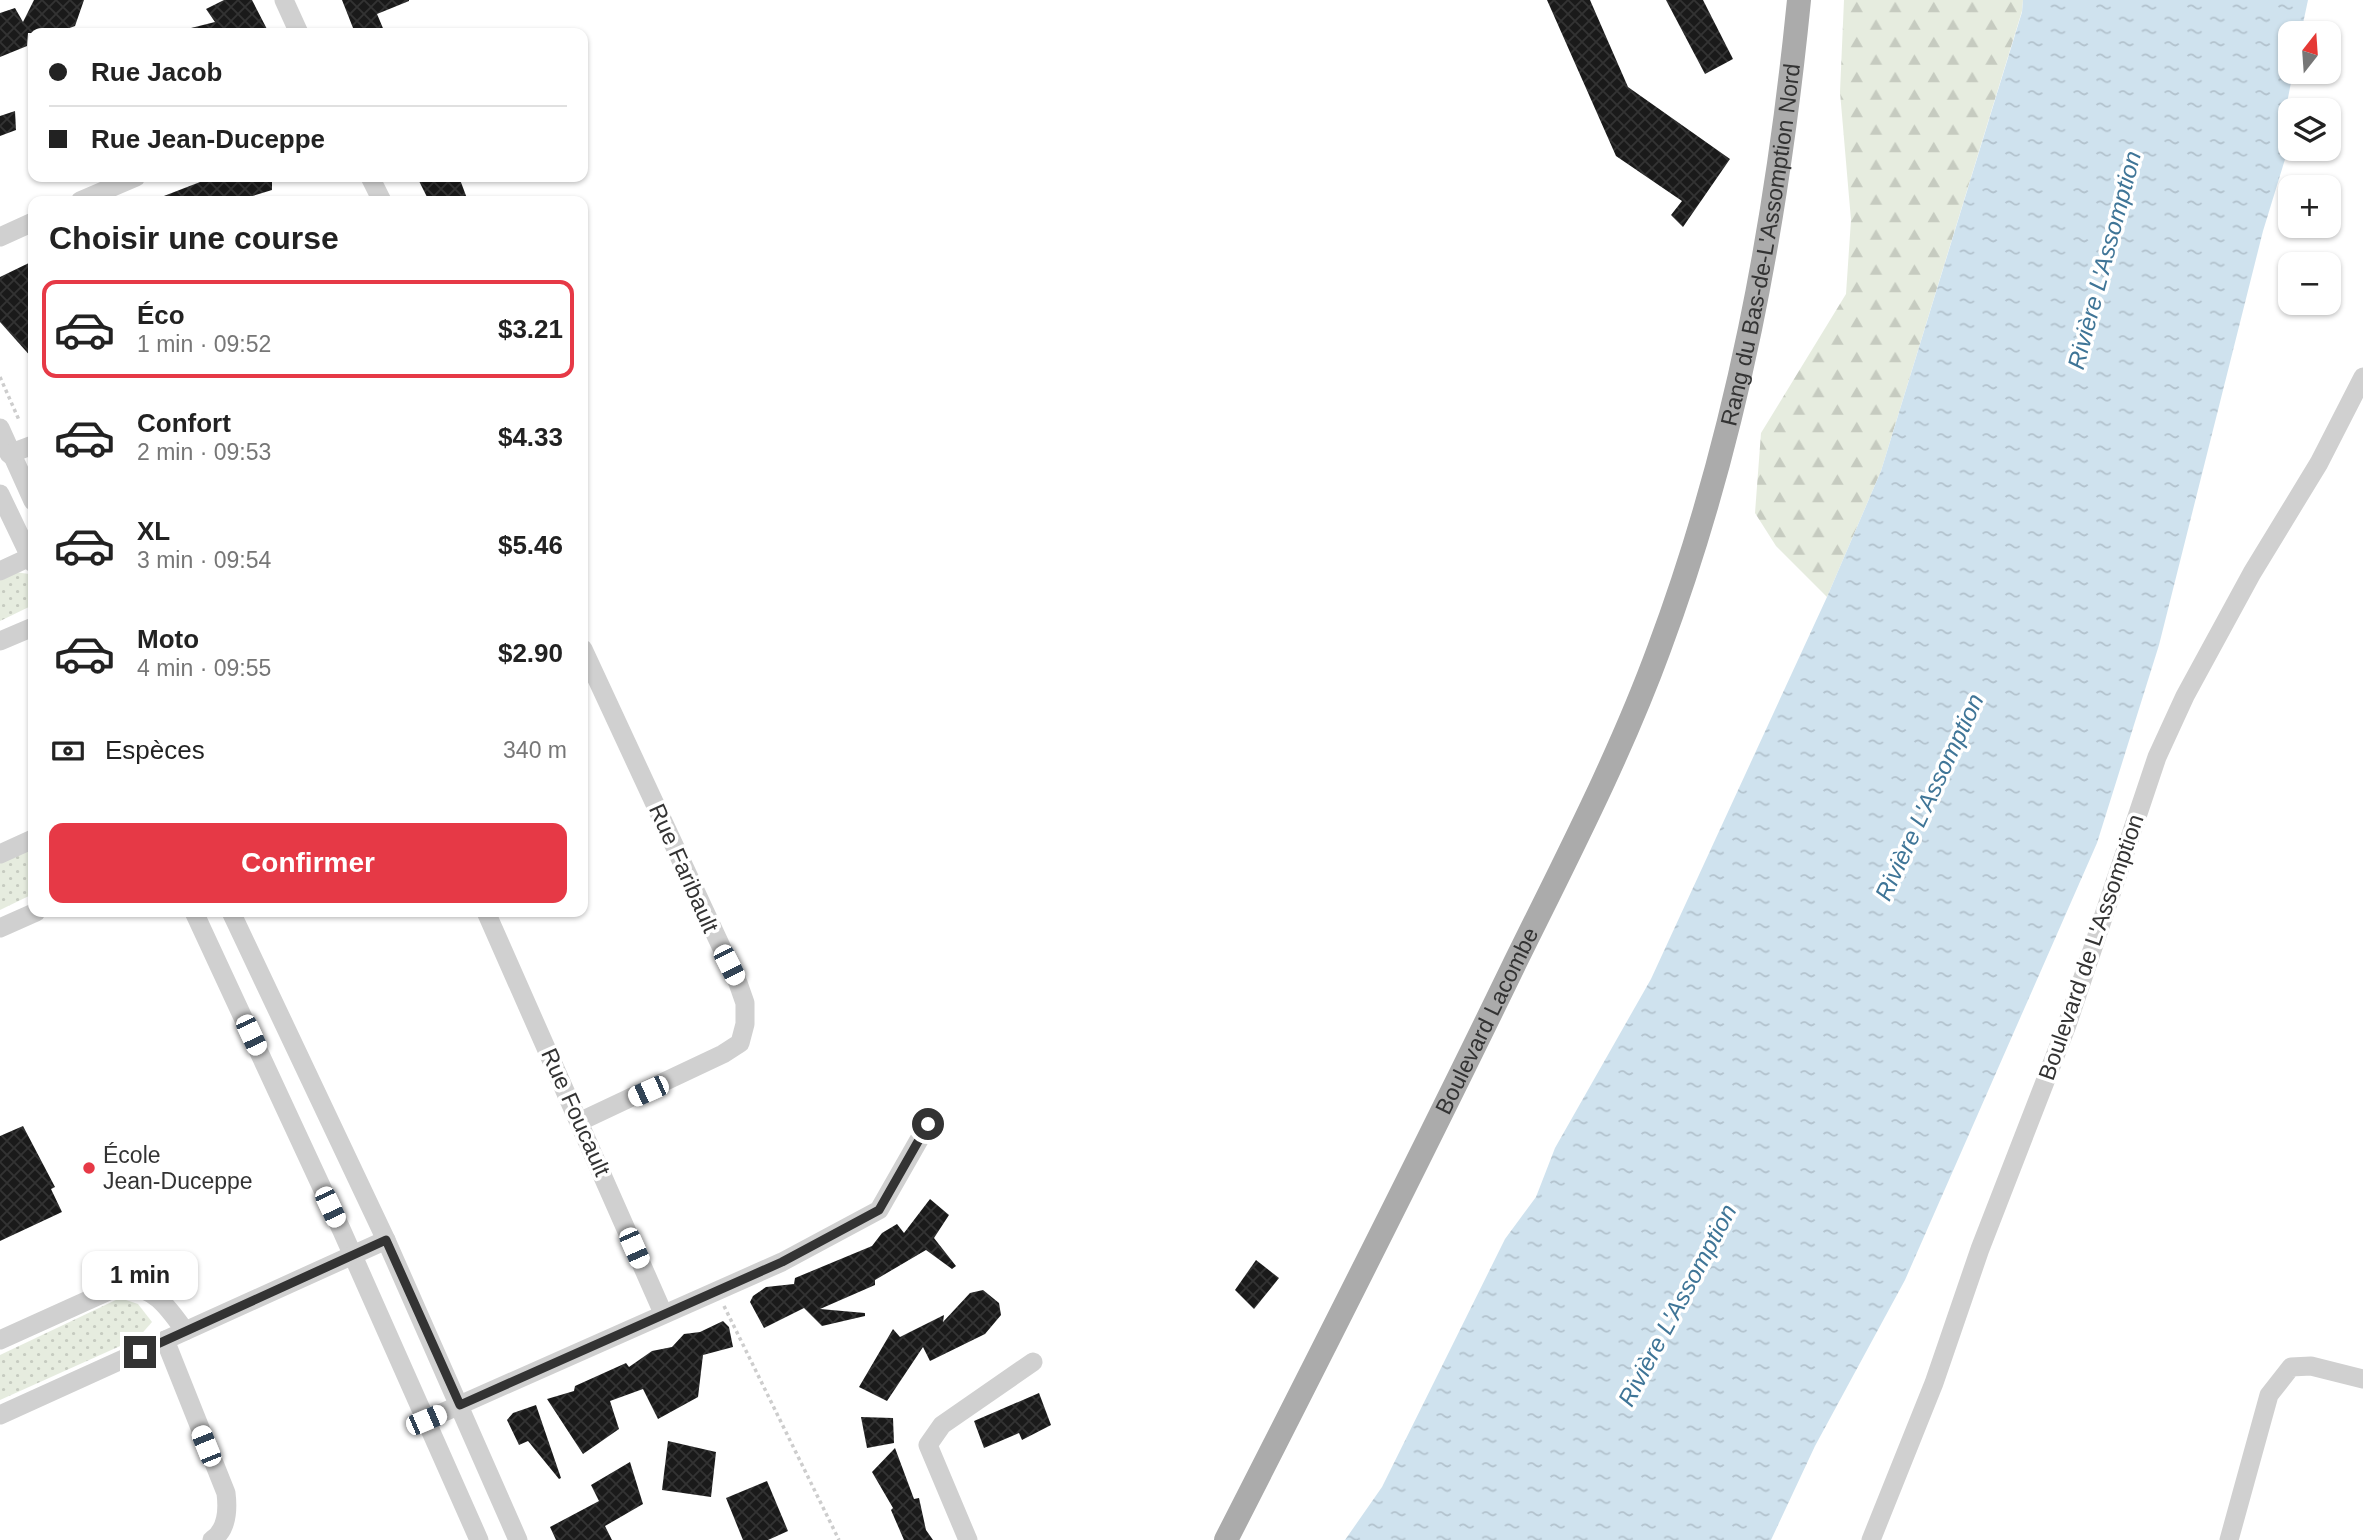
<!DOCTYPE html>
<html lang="fr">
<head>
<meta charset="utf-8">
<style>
  body { margin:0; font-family:Helvetica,sans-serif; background:#f2f2f2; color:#222; height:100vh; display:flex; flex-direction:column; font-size:26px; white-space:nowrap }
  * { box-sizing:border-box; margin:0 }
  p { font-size:23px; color:#767676 }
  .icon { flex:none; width:38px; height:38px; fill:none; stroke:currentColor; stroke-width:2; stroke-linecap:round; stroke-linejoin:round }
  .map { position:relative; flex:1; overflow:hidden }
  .sheet { position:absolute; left:28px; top:196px; width:560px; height:721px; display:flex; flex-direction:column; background:#fff; border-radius:14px; box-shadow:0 2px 5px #0004 }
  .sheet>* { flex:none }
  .guide { position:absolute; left:28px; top:28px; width:560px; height:154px; border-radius:14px; box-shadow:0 2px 5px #0004; display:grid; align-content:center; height:154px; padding:0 21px; background:#fff }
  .needle { width:46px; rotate:17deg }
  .controls { position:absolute; left:2278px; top:21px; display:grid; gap:14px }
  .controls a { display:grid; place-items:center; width:63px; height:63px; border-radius:14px; background:#fff; box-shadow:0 2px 5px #0004; font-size:35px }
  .end { position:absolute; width:32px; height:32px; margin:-16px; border:9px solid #333; background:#fff; box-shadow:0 0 0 4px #fff }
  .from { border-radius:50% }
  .bubble { position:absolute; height:49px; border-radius:14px; background:#fff; box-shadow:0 2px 5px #0004; font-size:23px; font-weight:600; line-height:49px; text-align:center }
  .car { position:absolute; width:21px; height:42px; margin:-21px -10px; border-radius:9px; box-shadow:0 0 5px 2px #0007; background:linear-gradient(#fff 24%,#345 0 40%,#fff 0 76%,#345 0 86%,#fff 0) }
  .guide b { display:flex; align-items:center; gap:24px; height:66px; font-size:26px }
  .guide b+b { border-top:2px solid #e0e0e0 }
  .guide i { width:18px; height:18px; background:#222 }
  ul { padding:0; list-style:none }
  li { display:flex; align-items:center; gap:21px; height:98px; margin:0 14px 10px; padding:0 7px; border:4px solid transparent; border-radius:14px }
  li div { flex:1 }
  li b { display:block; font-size:26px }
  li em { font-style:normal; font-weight:600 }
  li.current { border-color:#e63946 }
  li>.icon { width:63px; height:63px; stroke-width:1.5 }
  h2 { padding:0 21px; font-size:32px; line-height:84px }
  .pay { display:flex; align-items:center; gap:18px; height:77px; padding:0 21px; font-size:26px }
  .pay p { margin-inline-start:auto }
  .action { display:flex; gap:14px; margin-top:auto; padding:14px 21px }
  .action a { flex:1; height:80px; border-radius:14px; background:#e63946; color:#fff; font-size:28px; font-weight:600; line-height:80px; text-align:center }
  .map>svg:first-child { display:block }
  .forest { fill:url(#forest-firs) }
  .park { fill:url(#park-dots) }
  .water { fill:url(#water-ripples) }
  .building { fill:url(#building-cross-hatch) }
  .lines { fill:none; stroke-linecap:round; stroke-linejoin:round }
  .path { stroke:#cdcdcd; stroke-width:3.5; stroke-dasharray:3.5 3.5; stroke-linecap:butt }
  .minor { stroke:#d0d0d0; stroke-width:19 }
  .major { stroke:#ababab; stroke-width:24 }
  .route { stroke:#333; stroke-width:9 }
  .poi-dot { fill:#e63946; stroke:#fff; stroke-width:2.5 }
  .labels { text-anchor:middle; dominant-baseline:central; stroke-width:7; stroke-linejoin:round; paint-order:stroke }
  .street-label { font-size:23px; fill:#333; stroke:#fff }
  .poi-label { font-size:23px; fill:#333; stroke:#fff; text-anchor:start }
  .water-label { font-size:24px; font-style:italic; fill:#3f7597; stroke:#fff }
</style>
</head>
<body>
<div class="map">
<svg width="2363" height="1540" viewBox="0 0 2363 1540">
  <defs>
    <pattern id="forest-firs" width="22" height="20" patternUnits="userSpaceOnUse" patternTransform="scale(1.75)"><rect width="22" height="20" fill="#e6ecdf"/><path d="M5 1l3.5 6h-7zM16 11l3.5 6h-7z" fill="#c6cbc0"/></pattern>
    <pattern id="park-dots" width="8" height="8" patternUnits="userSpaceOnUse" patternTransform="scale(1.75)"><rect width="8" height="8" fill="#e6ecdf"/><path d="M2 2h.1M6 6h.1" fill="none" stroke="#c6cbc0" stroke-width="1.8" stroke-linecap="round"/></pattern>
    <pattern id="water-ripples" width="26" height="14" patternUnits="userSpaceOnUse" patternTransform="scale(1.75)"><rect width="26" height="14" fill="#cfe2ee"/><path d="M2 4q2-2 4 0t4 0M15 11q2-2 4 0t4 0" fill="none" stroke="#b2c2cd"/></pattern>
    <pattern id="building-cross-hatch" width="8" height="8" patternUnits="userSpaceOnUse" patternTransform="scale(1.75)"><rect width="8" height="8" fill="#1a1a1a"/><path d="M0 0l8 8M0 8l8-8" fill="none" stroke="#333"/></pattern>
  </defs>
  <rect width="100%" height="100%" fill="#fff"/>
  <polygon class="forest" points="1844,0 2023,0 2022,11 1881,471 1827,597 1776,546 1755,513 1761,433 1846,294 1851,220 1840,92"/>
  <g class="park">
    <polygon points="15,572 29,574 33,581 33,605 0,621 0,579"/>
    <polygon points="33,847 33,894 0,910 0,862"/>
    <polygon points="120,1298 138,1304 152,1322 138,1338 0,1400 0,1355"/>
  </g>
  <polygon class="water" points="2023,0 2308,0 2301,33 2291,33 2293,72 2282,129 2286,156 2263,231 2159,645 2097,843 1905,1280 1815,1446 1771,1540 1345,1540 1382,1487 1505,1239 1536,1197 1555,1148 1651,979 1827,597 1881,471 2022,12"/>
  <g class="building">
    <polygon points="34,0 84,0 75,26 56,33 28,33 27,46 0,57 0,13 15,8 23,22"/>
    <polygon points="224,0 252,0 269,33 191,33 191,28 215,22 206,9"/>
    <polygon points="342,0 409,0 409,1 377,14 385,33 355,33"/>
    <polygon points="1547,0 1590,0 1628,87 1730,159 1683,227 1671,215 1682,201 1616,156"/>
    <polygon points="1666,0 1703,0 1733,59 1705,74"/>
    <polygon points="15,111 16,130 0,136 0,116"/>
    <polygon points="213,177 272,177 272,190 236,201 151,201"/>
    <polygon points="417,177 459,177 468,201 429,201"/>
    <polygon points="33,261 33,359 0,322 0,277"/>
    <polygon points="23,1126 55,1187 51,1189 62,1212 0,1241 0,1136"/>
    <polygon points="930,1199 949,1215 934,1238 956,1266 952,1269 926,1250 875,1280 875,1285 820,1309 865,1313 865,1316 822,1326 804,1308 764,1328 750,1302 753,1296 766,1287 794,1284 795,1278 872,1246 882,1233 897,1224 904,1233"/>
    <polygon points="1256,1260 1279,1278 1254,1309 1235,1290"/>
    <polygon points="983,1290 999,1303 1001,1315 985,1334 930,1361 923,1347 887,1401 859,1387 893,1329 900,1337 944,1315 943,1322 970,1293"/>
    <polygon points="723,1321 729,1327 733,1347 703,1355 698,1397 658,1419 643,1389 610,1401 619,1429 583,1454 547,1399 574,1391 575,1386 626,1363 629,1367 652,1351 672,1347 684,1334 700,1332"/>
    <polygon points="1039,1393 1051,1425 1022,1440 1019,1433 984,1448 974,1421"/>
    <polygon points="536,1405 561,1478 559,1479 528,1441 519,1445 507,1420 513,1413"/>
    <polygon points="861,1417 893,1418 894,1443 867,1448"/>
    <polygon points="668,1441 716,1452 711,1497 662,1490"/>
    <polygon points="895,1448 914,1499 919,1498 926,1530 933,1540 904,1540 891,1510 893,1508 872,1472"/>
    <polygon points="630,1462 643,1504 605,1526 612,1540 556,1540 550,1527 599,1501 591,1485"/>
    <polygon points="767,1481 788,1531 768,1540 743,1540 726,1498"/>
  </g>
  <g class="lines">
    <g class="path">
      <polyline points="0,377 19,420"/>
      <polyline points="724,1306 839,1540"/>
    </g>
    <g class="minor">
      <polyline points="284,0 299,33"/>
      <polyline points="370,177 382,201"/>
      <polyline points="80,201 136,177"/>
      <polyline points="0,237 33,222"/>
      <polyline points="0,428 33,501"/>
      <polyline points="9,454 33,445"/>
      <polyline points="0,494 33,563"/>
      <polyline points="0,571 30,557"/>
      <polyline points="0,641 33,627"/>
      <polyline points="0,854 33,839"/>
      <polyline points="194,912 342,1231 479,1540"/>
      <polyline points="231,912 386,1240 518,1540"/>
      <polyline points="486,912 663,1313"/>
      <polyline points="0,928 36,912"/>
      <polyline points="581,1121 723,1054 740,1043 745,1024 745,1003 738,983 583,649"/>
      <path d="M0,1340l124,-56c32,5 43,22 61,47"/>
      <path d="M165,1340l61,153c2,16 1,37 -14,47"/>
      <polyline points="0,1415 386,1240"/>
      <polyline points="426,1420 782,1262 879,1210 928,1124"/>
      <polyline points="968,1540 928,1445 942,1425 1033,1362"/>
      <polyline points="1871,1540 1934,1383 1980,1249 2067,1025 2157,757 2185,696 2252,573 2319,463 2363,377"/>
      <polyline points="2229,1540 2269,1395 2291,1367 2311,1366 2363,1379"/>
    </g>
    <path class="major" id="s1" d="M1226,1540c97,-190 194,-381 287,-573 51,-104 106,-209 146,-318 78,-209 118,-428 140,-649"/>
  </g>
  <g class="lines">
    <polyline class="route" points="140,1352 386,1240 460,1405 782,1262 879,1210 928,1124"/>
  </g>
  <circle class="poi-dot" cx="89" cy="1168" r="7"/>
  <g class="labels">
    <g class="street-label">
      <text stroke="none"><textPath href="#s1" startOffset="1409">Rang du Bas-de-L'Assomption Nord</textPath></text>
      <text transform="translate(684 868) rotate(66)">Rue Faribault</text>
      <text transform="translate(2091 947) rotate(-71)">Boulevard de L'Assomption</text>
      <text stroke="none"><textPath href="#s1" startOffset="581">Boulevard Lacombe</textPath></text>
      <text transform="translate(576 1112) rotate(66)">Rue Foucault</text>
    </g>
    <g class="poi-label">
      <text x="103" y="1155">École<tspan x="103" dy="26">Jean-Duceppe</tspan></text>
    </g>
    <g class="water-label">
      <text transform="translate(2104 260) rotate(-75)">Rivière L'Assomption</text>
      <text transform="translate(1929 797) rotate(-65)">Rivière L'Assomption</text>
      <text transform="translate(1677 1305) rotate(-62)">Rivière L'Assomption</text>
    </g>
  </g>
</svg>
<div class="controls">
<a><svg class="needle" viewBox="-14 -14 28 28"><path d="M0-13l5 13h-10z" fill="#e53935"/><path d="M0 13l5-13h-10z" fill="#767676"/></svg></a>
<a><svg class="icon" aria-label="layers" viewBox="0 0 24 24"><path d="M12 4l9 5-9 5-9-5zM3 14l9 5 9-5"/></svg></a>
<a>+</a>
<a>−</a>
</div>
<i class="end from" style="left:928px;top:1124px"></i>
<i class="end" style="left:140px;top:1352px"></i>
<div class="bubble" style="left:82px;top:1251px;width:116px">1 min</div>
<i class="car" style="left:729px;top:965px;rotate:153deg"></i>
<i class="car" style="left:251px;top:1035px;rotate:155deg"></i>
<i class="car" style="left:648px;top:1091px;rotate:246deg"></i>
<i class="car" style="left:330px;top:1207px;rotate:155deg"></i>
<i class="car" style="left:634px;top:1248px;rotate:156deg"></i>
<i class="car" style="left:426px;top:1420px;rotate:67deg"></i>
<i class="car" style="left:206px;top:1446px;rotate:338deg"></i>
<div class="guide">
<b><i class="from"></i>Rue Jacob</b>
<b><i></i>Rue Jean-Duceppe</b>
</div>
<section class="sheet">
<h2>Choisir une course</h2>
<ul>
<li class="current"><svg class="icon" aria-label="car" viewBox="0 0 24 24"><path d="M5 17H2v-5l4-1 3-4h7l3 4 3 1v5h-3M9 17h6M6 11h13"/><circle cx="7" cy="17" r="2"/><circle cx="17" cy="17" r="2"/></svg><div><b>Éco</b><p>1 min · 09:52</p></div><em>$3.21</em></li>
<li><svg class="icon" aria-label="car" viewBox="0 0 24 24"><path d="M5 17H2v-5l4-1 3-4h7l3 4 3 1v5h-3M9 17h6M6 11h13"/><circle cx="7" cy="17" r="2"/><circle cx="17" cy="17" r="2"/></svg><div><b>Confort</b><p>2 min · 09:53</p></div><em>$4.33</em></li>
<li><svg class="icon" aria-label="car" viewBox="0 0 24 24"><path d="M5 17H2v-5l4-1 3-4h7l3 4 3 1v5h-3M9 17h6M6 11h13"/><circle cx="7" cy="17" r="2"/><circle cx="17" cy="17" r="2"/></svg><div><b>XL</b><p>3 min · 09:54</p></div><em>$5.46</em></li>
<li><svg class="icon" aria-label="car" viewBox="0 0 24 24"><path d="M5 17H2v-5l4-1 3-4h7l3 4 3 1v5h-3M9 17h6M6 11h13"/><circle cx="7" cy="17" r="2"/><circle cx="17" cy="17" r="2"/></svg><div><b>Moto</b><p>4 min · 09:55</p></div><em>$2.90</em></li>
</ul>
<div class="pay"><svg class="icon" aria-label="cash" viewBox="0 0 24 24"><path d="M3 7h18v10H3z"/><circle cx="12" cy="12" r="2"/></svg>Espèces<p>340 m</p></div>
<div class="action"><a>Confirmer</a></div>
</section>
</div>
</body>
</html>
